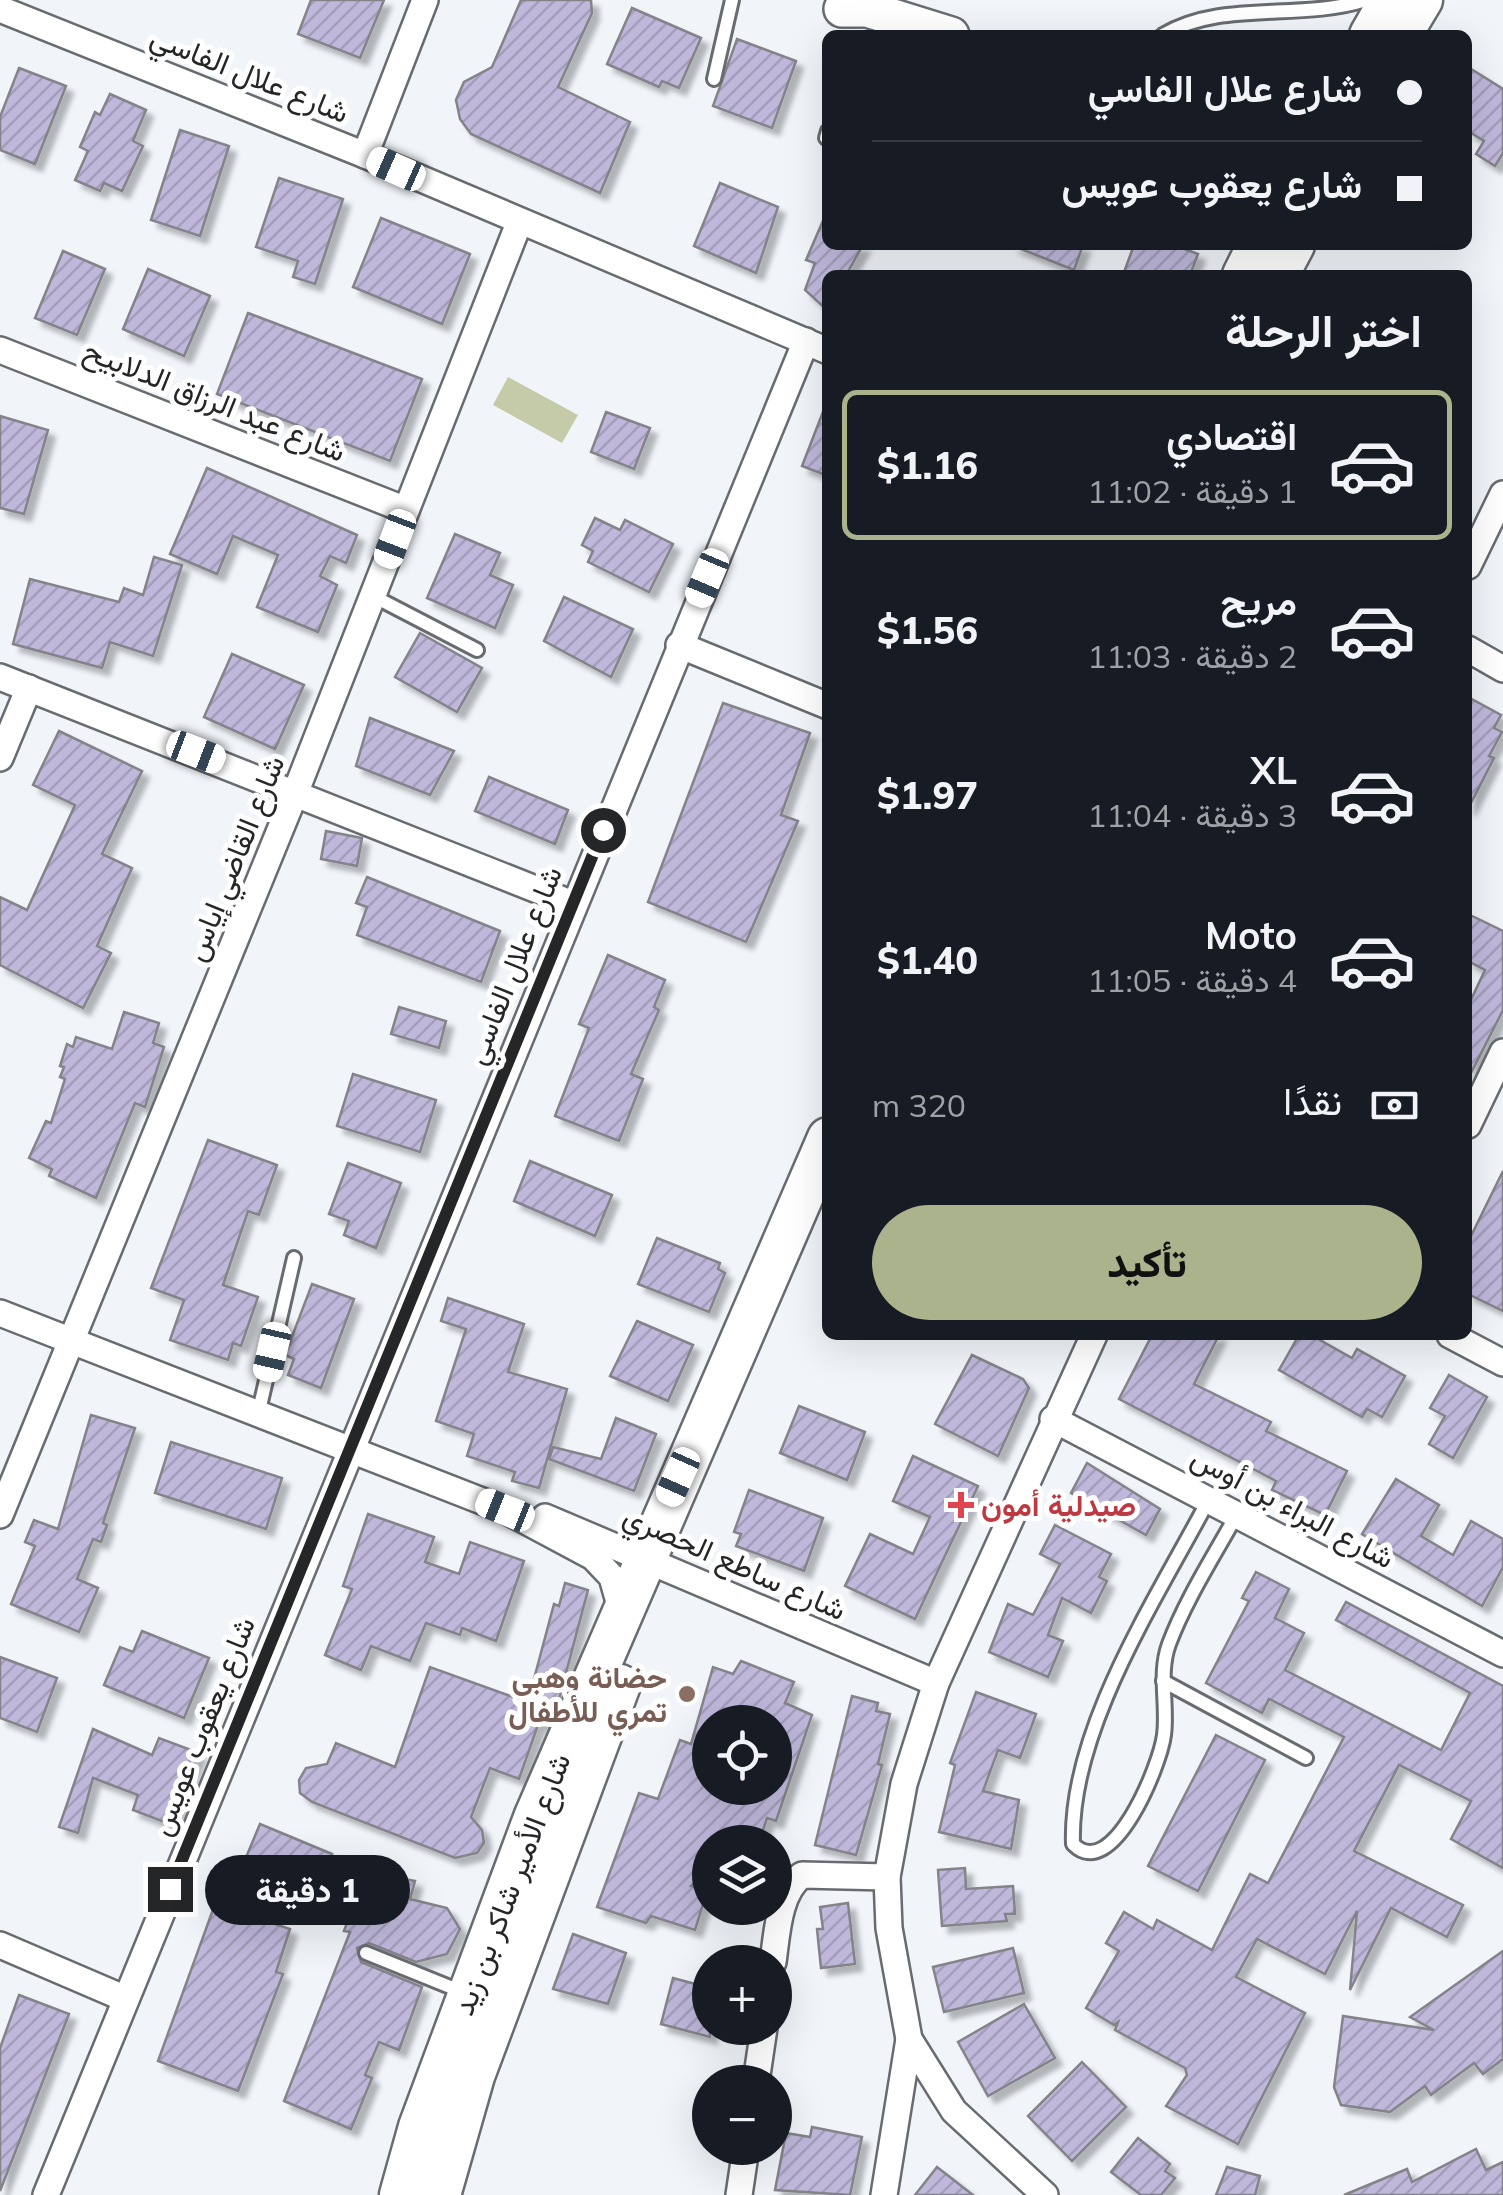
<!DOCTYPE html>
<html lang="ar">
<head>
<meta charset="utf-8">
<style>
  body { margin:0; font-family:Mulish,Vazirmatn,sans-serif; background:#242831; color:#f1f3f6; direction:rtl; height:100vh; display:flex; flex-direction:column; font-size:38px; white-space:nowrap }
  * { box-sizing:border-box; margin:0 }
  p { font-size:32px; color:#9ea1a6 }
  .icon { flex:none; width:55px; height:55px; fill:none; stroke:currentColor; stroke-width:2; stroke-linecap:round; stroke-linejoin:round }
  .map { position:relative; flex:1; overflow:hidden; direction:ltr }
  .side { position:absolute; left:822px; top:270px; width:650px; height:1070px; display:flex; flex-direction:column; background:#171b24; border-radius:15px; box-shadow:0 10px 40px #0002; direction:rtl }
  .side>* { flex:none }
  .banner { position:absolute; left:822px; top:30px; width:650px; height:220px; border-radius:15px; box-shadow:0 10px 40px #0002; direction:rtl; display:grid; align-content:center; height:220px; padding:0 50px; background:#171b24 }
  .controls { position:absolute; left:692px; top:1705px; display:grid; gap:20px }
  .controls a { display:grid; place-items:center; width:100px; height:100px; border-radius:50%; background:#171b24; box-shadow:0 10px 40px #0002; font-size:50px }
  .end { position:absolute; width:45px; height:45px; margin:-22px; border:12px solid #252628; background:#fff; box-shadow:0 0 0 5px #fff }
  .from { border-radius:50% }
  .bubble { position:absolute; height:70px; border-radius:35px; background:#171b24; box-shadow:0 10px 40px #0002; font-size:32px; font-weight:800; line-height:70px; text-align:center; direction:rtl }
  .car { position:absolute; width:30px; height:60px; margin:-30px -15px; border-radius:12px; box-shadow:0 0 8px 2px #0007; background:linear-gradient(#fff 24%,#345 0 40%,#fff 0 76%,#345 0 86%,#fff 0) }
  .banner b { display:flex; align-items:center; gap:35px; height:95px; font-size:38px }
  .banner b+b { border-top:2px solid #363941 }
  .banner i { width:25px; height:25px; background:#f1f3f6 }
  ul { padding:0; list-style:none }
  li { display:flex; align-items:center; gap:30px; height:150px; margin:0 20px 15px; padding:0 30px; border:5px solid transparent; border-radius:15px }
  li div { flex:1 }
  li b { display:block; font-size:38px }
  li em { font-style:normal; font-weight:800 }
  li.selected { border-color:#abb38d }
  li>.icon { width:90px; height:90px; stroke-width:1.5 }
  h2 { padding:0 50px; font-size:45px; line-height:120px }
  .pay { display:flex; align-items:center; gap:25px; height:110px; padding:0 50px; font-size:38px }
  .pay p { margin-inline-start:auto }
  .primary-button { display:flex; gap:20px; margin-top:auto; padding:20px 50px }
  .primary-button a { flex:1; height:115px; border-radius:60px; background:#abb38d; color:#111; font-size:40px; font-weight:800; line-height:115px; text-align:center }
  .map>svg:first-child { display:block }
  .garden { fill:#c5cba8 }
  .building { fill:url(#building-hatch); stroke:#848389; stroke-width:2.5; fill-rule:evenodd; filter:url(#shadow) }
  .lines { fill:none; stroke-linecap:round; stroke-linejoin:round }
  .lane-casing { stroke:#686b6f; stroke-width:18 }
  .street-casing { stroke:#686b6f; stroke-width:30 }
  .secondary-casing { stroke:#686b6f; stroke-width:40 }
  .primary-casing { stroke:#686b6f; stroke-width:45 }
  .lane { stroke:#fff; stroke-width:12 }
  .street { stroke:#fff; stroke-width:25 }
  .secondary { stroke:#fff; stroke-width:35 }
  .primary { stroke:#fff; stroke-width:40 }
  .route { stroke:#252628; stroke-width:12 }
  .health-dot { fill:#e0444e; stroke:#fff; stroke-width:4 }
  .education-dot { fill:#8d6e63; stroke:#fff; stroke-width:4 }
  .labels { text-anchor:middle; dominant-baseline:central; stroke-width:10; stroke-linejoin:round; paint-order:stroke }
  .street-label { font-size:30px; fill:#252628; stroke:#fff }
  .health-label { font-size:30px; font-weight:bold; fill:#be3a42; stroke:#fff; text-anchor:start }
  .education-label { font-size:30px; font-weight:bold; fill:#785e54; stroke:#fff; text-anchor:end }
</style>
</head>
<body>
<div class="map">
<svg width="1503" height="2195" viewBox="0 0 1503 2195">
  <defs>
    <pattern id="building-hatch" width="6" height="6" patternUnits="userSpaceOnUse" patternTransform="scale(2.5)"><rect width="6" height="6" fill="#bfb8db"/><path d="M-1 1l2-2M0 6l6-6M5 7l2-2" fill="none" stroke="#a49ebc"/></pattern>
    <filter id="shadow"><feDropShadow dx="7" dy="7" stdDeviation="2.5" flood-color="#0004"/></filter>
  </defs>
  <rect width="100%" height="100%" fill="#f1f5fa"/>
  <polygon class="garden" points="508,377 578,415 562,443 493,405"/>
  <g class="building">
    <polygon points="311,0 384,0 360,58 298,34"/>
    <polygon points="521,0 591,0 592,13 558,87 630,122 600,193 471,134 460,119 456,100 464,82 492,67"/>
    <polygon points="632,8 701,38 679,88 662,81 659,87 607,64"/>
    <polygon points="737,39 796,61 772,128 713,106"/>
    <polygon points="1468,67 1503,89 1503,153 1495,166 1476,154 1484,141 1468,131"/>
    <polygon points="19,68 66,86 35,164 0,150 0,117"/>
    <polygon points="110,94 146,110 133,141 143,146 122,191 104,183 100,191 75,180 88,151 80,147 95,112 100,115"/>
    <polygon points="180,130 229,146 200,236 151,220"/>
    <polygon points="279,178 343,199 315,284 293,277 298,261 256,247"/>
    <polygon points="720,183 778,207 756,273 694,246"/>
    <polygon points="828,209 828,245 863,245 846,275 828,275 828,311 805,290 815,263 806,260"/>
    <polygon points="381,218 470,254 442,324 353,287"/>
    <polygon points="1011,245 1083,245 1074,270"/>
    <polygon points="1134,245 1174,245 1198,254 1190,275 1123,275"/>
    <polygon points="63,251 105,269 77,335 35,318"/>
    <polygon points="148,269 210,296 184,356 123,329"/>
    <polygon points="248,313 422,379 390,461 217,394"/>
    <polygon points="826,404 828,404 828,476 802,466"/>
    <polygon points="606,412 650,428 634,469 591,452"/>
    <polygon points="0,416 48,430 24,514 0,508"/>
    <polygon points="207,468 357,535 346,563 330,556 320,576 337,585 318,632 257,607 278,555 233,536 217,574 170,554"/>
    <polygon points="595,518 620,530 625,520 673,544 649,592 588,562 593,551 582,545"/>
    <polygon points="455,534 500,553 490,575 513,585 495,628 427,598"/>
    <polygon points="154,557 182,565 153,656 110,642 102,668 13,644 30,579 119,602 124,588 143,595"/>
    <polygon points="564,597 633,629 611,677 544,641"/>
    <polygon points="420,633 482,668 457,712 395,677"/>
    <polygon points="232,654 304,685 275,749 204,717"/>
    <polygon points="1468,697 1501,715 1494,728 1502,732 1489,756 1494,758 1468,809"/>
    <polygon points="723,703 810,733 781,815 798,821 746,942 648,902"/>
    <polygon points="370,718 454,751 430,795 356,766"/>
    <polygon points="59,731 142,771 102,854 132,868 97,946 111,953 83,1008 0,965 0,897 27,910 75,805 33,785"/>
    <polygon points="489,777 568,810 555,844 475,811"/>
    <polygon points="326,831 362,838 357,866 321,859"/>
    <polygon points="367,877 500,931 481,982 357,935 367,907 356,903"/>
    <polygon points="1468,914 1503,931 1503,1010 1468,1079 1468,1006 1485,970 1468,961"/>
    <polygon points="608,955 665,980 654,1007 659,1010 631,1074 643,1079 619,1141 555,1116 589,1028 579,1024"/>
    <polygon points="399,1007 446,1021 439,1048 391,1034"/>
    <polygon points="124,1012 159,1023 153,1043 164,1047 145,1107 135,1103 96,1198 49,1176 52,1169 29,1158 46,1121 51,1123 65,1079 60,1077 64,1067 60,1066 67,1044 73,1047 76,1037 112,1049"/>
    <polygon points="353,1074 436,1100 420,1152 337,1126"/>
    <polygon points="208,1140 277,1165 259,1215 248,1211 223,1285 258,1297 241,1346 233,1343 228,1360 170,1340 184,1300 151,1288"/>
    <polygon points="530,1161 612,1195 595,1236 514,1201"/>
    <polygon points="348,1163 401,1183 376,1248 344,1235 349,1221 329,1214"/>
    <polygon points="1503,1171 1503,1311 1468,1294 1468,1242"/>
    <polygon points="657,1238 720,1263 718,1269 725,1273 709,1312 638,1284"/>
    <polygon points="312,1284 354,1299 321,1388 288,1375 294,1359 285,1355"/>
    <polygon points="448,1298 524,1324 508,1372 567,1389 539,1488 512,1481 515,1472 467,1456 474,1434 436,1421 466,1329 441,1321"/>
    <polygon points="637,1321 693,1345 668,1401 610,1376"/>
    <polygon points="1152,1335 1219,1335 1194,1384 1271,1422 1266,1431 1347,1471 1325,1515 1272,1490 1276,1481 1119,1399"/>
    <polygon points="1299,1335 1311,1335 1352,1358 1357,1349 1405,1376 1382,1417 1367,1409 1362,1417 1279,1370"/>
    <polygon points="972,1355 1023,1379 1029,1388 998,1456 935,1424"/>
    <polygon points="1449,1375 1487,1397 1453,1458 1429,1444 1445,1416 1430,1408"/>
    <polygon points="799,1406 865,1432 847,1480 780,1453"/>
    <polygon points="91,1415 135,1428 103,1523 107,1525 101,1542 93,1539 77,1579 98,1588 79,1632 11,1604 35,1546 25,1542 34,1520 58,1529"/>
    <polygon points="616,1418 656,1434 634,1491 549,1459 553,1447 601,1459"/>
    <polygon points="171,1442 282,1478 266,1529 155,1493"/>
    <polygon points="913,1456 978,1486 915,1619 845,1586 870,1534 913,1554 930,1517 893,1501"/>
    <polygon points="1087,1463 1160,1509 1146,1535 1071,1493"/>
    <polygon points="1396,1479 1439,1505 1421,1536 1453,1555 1471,1521 1503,1539 1503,1567 1482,1606 1362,1534"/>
    <polygon points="749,1490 823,1518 804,1571 736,1546 741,1534 734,1532"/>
    <polygon points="368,1514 434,1537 425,1562 459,1574 470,1542 524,1561 496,1641 462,1628 460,1635 426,1623 410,1661 371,1646 361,1670 325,1655 352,1589 343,1586"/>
    <polygon points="1055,1525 1111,1554 1099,1577 1107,1581 1091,1613 1062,1598 1048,1635 1063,1641 1048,1677 989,1652 1008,1604 1033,1615 1060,1564 1040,1554"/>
    <polygon points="1256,1572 1289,1589 1275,1618 1304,1633 1285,1670 1441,1750 1470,1693 1336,1620 1346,1602 1503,1686 1503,1868 1451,1839 1471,1801 1399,1765 1354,1851 1463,1905 1447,1937 1391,1908 1350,1990 1357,1911 1325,1974 1257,1939 1236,1977 1305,2013 1238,2144 1166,2106 1187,2075 1185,2068 1115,2030 1118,2022 1114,2025 1086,2008 1119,1951 1106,1943 1124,1912 1153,1929 1157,1920 1212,1950 1250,1874 1268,1883 1344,1737 1269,1699 1262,1713 1206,1683 1249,1601 1242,1598"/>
    <polygon points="565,1583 588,1590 558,1703 548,1726 539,1722 519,1779 490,1768 471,1817 482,1830 484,1843 477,1853 455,1858 312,1802 300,1793 299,1780 306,1768 327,1764 336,1743 395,1767 430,1667 513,1697 519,1684 531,1690 554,1604 559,1606"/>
    <polygon points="142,1631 209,1658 184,1718 104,1685 120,1647 133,1652"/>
    <polygon points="0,1657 57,1678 37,1732 0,1718"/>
    <path d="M741,1661l53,21 -9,21 27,12 -36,106 -9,-3 -8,24 -54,2 2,26 -16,16 16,5 -12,39 -44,-14 -5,7 -49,-16 42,-114 19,6 22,-59 11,4 22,-77 20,7zM710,1722h65v66h-65z"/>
    <polygon points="976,1692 1036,1714 1020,1758 998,1750 983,1791 1019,1800 1011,1849 939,1832 955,1765 950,1763"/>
    <polygon points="852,1696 878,1703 876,1711 890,1714 878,1764 882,1765 856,1855 815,1845"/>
    <polygon points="93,1729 152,1755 159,1738 199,1753 172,1825 133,1810 138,1795 93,1778 78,1833 59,1827"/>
    <polygon points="1216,1735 1265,1760 1198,1891 1148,1866"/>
    <polygon points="260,1824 332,1854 307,1903 239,1874"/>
    <polygon points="965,1868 966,1889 1013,1886 1015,1914 1005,1914 1007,1921 942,1926 938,1870"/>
    <polygon points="373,1873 415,1881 410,1899 447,1908 460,1929 447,1954 416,1962 369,1943 357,1948 361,1962 422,1987 399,2050 379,2042 365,2075 372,2078 351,2129 284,2101 350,1932 344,1931 352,1909 364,1880"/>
    <polygon points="848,1903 855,1964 821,1968 817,1929 823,1929 820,1907"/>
    <polygon points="215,1904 290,1929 276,1972 283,1974 238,2091 158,2061"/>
    <polygon points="573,1934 626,1953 608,2004 553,1989"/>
    <polygon points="1013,1948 1024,1993 944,2012 933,1967"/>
    <polygon points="1503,1951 1503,2059 1483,2074 1474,2063 1431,2095 1425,2086 1390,2112 1341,2105 1334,2087 1343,2016 1434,2030 1410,2017"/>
    <polygon points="673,1978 710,1988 710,2037 661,2024"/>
    <polygon points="19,1995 69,2014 0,2191 0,2048"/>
    <polygon points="1024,2004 1055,2058 988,2096 958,2042"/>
    <polygon points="1082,2062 1126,2107 1072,2161 1028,2116"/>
    <polygon points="812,2127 862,2137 850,2195 775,2190 786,2133 810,2137"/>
    <polygon points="1138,2138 1170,2164 1165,2171 1175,2178 1161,2195 1141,2195 1111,2172"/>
    <polygon points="1476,2149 1486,2170 1503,2162 1503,2195 1344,2195 1407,2169 1412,2182"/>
    <polygon points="937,2167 973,2195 915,2195"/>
    <polygon points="1227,2167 1260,2176 1255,2195 1216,2195"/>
  </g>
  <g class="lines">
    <g class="lane-casing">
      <g id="lane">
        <path d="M1163,35c58,-35 136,-14 203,-35"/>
        <polyline points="714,79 732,0"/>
        <polyline points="826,138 828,131"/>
        <polyline points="373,596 477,650"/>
        <polyline points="258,1415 294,1258"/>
        <path d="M1209,1499c-52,99 -140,231 -136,345 39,40 87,-78 91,-109 4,-31 -6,-61 5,-91 17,-45 45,-88 68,-130"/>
        <polyline points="1163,1681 1306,1758"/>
        <polyline points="366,1953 465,1993"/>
      </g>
    </g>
    <g class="street-casing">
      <g id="street">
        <polyline points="0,9 365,155 828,351"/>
        <polyline points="365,155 425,0"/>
        <polyline points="0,350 406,510"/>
        <polyline points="1468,566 1503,494"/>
        <polyline points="679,645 828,706"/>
        <polyline points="1468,649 1503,669"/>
        <polyline points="0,677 573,904"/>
        <polyline points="0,758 29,688"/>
        <polyline points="1468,1125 1503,1052"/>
        <polyline points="0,1313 505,1510 593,1557 612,1577 621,1609"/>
        <polyline points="1450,1335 1503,1363"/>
        <polyline points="1053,1419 1503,1654"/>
        <polyline points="0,1515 296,791 519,223"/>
        <polyline points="545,1517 936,1683"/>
        <polyline points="0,1945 126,1999"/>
        <path d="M773,1962c4,-27 5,-69 29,-87l85,2"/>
        <polyline points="756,2082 764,2028"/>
        <polyline points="46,2195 806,341"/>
        <polyline points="739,2195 746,2148"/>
        <polyline points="884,2195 909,2039"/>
        <polyline points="1045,2195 954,2111 909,2039 889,1928 887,1877 904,1784 936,1683 1094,1335"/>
      </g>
    </g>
    <g class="secondary-casing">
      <polyline id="secondary" points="842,9 867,9 951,35"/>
    </g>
    <g class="primary-casing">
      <g id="primary">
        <polyline points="1370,35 1390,0"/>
        <polyline points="1401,35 1422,0"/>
        <polyline points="1243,275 1258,245"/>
        <polyline points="1278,275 1294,245"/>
        <polyline points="400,2195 419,2127 534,1818 828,1138"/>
        <polyline points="440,2195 474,2076 620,1685"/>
      </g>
    </g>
    <use href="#lane" class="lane"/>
    <use href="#street" class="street"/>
    <use href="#secondary" class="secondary"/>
    <use href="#primary" class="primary"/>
  </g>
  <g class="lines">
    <polyline class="route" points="170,1889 603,830"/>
  </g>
  <path class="health-dot" d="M956 1490h10v10h10v10h-10v10h-10v-10h-10v-10h10z"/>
  <circle class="education-dot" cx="687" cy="1694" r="10"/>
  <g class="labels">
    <g class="street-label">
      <text transform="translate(250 74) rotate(22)">شارع علال الفاسي</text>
      <text transform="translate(215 400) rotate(22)">شارع عبد الرزاق الدلابيح</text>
      <text transform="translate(234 858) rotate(-68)">شارع القاضي إياس</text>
      <text transform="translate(513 965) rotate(-68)">شارع علال الفاسي</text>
      <text transform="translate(1293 1507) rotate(28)">شارع البراء بن أوس</text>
      <text transform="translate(735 1562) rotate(24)">شارع ساطع الحصري</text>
      <text transform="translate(202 1726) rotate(-68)">شارع يعقوب عويس</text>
      <text transform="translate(511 1884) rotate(-69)">شارع الأمير شاكر بن زيد</text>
    </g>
    <g class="health-label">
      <text x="981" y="1505">صيدلية أمون</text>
    </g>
    <g class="education-label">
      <text x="667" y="1677">حضانة وهبي<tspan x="667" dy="34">تمري للأطفال</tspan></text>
    </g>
  </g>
</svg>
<div class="controls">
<a><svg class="icon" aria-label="locate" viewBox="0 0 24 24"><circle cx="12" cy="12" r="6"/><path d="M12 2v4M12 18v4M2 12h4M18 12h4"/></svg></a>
<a><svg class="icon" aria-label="layers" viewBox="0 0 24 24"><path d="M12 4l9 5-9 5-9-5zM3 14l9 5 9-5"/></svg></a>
<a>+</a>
<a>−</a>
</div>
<i class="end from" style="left:603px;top:830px"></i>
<i class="end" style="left:170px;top:1889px"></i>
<div class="bubble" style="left:205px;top:1855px;width:205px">1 دقيقة</div>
<i class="car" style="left:396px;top:169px;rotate:294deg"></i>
<i class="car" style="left:395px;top:539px;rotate:201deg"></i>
<i class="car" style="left:707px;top:578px;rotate:203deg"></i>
<i class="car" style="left:196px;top:752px;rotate:111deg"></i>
<i class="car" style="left:272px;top:1352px;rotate:193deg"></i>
<i class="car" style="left:678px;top:1477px;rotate:204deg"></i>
<i class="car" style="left:505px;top:1510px;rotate:292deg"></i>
<div class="banner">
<b><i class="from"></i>شارع علال الفاسي</b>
<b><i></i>شارع يعقوب عويس</b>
</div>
<section class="side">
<h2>اختر الرحلة</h2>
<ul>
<li class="selected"><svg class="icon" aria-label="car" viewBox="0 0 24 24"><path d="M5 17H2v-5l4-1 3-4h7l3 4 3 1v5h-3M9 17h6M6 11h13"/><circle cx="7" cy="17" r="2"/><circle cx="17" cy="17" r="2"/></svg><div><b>اقتصادي</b><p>1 دقيقة · 11:02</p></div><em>$1.16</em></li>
<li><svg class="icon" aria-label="car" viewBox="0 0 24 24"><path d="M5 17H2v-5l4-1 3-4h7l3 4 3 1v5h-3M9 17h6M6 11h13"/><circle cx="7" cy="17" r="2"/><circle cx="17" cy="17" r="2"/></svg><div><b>مريح</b><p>2 دقيقة · 11:03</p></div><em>$1.56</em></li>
<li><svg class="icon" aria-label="car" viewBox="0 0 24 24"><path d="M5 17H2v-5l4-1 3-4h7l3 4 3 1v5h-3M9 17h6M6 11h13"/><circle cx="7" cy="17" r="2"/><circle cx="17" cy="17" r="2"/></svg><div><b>XL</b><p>3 دقيقة · 11:04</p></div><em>$1.97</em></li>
<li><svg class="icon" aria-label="car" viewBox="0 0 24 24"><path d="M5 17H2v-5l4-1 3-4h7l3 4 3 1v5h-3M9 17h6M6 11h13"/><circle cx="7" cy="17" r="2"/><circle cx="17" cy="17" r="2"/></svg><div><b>Moto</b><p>4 دقيقة · 11:05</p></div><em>$1.40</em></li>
</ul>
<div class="pay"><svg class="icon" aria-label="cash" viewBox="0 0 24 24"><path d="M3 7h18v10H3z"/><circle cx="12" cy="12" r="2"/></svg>نقدًا<p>320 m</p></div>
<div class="primary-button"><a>تأكيد</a></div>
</section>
</div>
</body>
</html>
